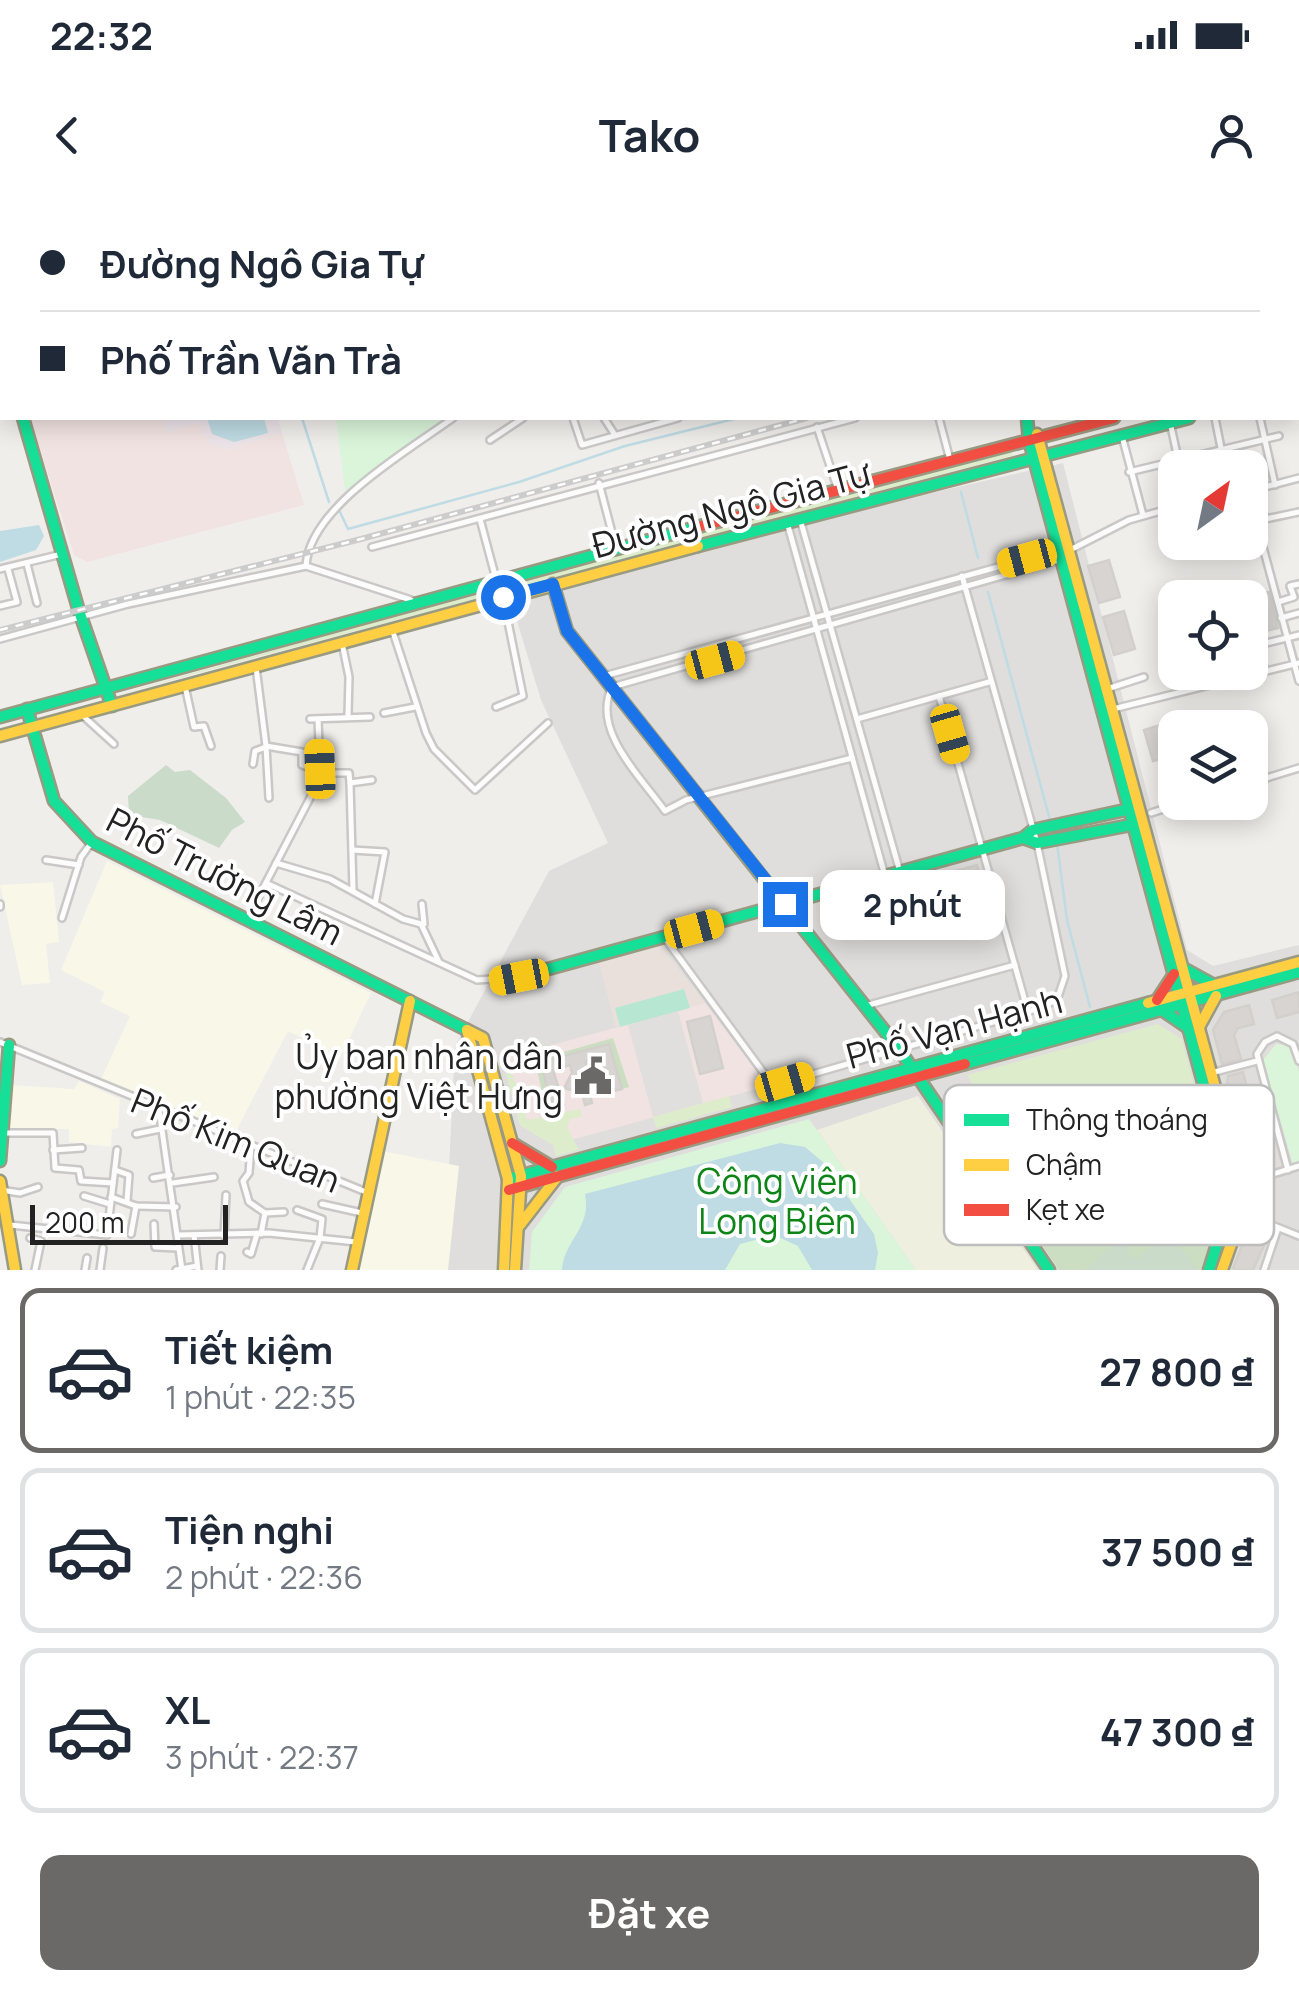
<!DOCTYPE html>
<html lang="vi">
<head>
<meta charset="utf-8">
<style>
  body { margin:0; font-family:Manrope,sans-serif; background:#f6f6f7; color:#1f2937; height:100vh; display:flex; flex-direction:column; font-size:38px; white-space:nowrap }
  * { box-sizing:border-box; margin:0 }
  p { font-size:32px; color:#747a83 }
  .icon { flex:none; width:55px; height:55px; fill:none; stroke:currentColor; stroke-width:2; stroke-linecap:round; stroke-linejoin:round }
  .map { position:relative; height:1070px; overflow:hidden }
  .drawer { display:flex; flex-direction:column; background:#fff; flex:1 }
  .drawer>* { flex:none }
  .hud { position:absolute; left:0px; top:0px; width:1300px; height:220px; box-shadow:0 5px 25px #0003; display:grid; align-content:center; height:220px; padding:0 40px; background:#fff }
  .needle { width:65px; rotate:33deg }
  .tools { position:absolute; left:1158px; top:250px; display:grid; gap:20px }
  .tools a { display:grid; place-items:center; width:110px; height:110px; border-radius:20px; background:#fff; box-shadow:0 5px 25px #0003; font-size:50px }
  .scale { position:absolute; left:30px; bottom:25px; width:198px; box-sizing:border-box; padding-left:10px; border:5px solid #222; border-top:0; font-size:28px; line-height:35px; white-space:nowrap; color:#222; -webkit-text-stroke:8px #fff; paint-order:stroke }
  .end { position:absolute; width:45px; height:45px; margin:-22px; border:12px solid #1a73e8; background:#fff; box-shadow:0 0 0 5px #fff }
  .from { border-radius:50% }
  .bubble { position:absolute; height:70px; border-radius:20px; background:#fff; box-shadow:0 5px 25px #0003; font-size:32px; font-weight:700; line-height:70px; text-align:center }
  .car { position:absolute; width:30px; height:60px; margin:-30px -15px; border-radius:12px; box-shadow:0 0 8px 2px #0007; background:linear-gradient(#f5c518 24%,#345 0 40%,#f5c518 0 76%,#345 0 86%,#f5c518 0) }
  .hud b { display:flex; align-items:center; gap:35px; height:95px; font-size:38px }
  .hud b+b { border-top:2px solid #e0e1e3 }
  .hud i { width:25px; height:25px; background:#1f2937 }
  ul { padding:18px 0 0; list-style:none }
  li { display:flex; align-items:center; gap:30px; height:165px; margin:0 20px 15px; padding:0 20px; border:5px solid #e0e1e3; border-radius:20px }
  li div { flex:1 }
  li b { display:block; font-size:38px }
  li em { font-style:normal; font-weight:700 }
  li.current { border-color:#6a6968 }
  li>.icon { width:90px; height:90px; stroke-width:1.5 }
  .action { display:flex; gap:20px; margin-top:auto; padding:20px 40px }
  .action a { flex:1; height:115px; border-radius:20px; background:#6a6968; color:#fff; font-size:40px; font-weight:700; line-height:115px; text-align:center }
  .status { display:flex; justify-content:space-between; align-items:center; height:70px; padding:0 50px; background:#fff; direction:ltr }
  .status svg { height:28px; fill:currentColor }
  header { display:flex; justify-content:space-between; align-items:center; height:130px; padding:0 40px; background:#fff; font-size:45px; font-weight:700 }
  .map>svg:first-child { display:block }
  .residential { fill:#dfdedc }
  .commercial { fill:#f1e3e1 }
  .industrial { fill:#ede4e9 }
  .education { fill:#f8f7e8 }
  .military { fill:#eae0db }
  .farmland { fill:#efefdf }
  .grass { fill:#ddeccb }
  .forest { fill:#cbdec1 }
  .cemetery { fill:#cadbca }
  .park { fill:#daf5da }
  .pitch { fill:#b7e6d2 }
  .parking { fill:#e0dfde }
  .water { fill:#bfdbe3 }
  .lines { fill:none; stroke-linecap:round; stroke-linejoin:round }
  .stream { stroke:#bfdbe3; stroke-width:2.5 }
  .building { fill:#d7d4d2; stroke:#d3d0cc; stroke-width:2.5 }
  .street-casing { stroke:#c9c8c7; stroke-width:10 }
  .fast-casing { stroke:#999a82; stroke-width:15 }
  .slow-casing { stroke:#999a82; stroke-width:15 }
  .jam-casing { stroke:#999a82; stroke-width:15 }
  .street { stroke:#fdfcfc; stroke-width:5 }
  .fast { stroke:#16e098; stroke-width:10 }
  .slow { stroke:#ffcf43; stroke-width:10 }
  .jam { stroke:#f24e42; stroke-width:10 }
  .rail-casing { stroke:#ccc; stroke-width:6 }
  .rail { stroke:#fff; stroke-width:2.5; stroke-dasharray:8; stroke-linecap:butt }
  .route { stroke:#1a73e8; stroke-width:12 }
  .labels { text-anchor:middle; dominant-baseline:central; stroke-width:8; stroke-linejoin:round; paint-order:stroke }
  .street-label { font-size:35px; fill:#222; stroke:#fff }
  .poi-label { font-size:35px; fill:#222; stroke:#fff; text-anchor:end }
  .park-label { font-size:35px; fill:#0c8416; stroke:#fff }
  .key { fill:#fff; stroke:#bdbdbd; stroke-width:2.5 }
  .key-label { font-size:28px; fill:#222 }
</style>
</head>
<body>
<div class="status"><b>22:32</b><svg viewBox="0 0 49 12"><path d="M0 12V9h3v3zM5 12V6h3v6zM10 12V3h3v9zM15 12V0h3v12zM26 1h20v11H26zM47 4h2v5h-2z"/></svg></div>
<header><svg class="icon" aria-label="back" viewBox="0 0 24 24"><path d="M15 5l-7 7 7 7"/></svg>Tako<svg class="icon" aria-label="person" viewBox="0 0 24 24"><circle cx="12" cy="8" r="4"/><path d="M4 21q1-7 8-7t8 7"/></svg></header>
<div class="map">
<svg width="1299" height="1070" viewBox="0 0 1299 1070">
  <rect width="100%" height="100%" fill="#f0eeeb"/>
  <polygon class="residential" points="1063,263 1187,750 1213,766 1299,745 1299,1070 444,1070 455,846 549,671 608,643 541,500 510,398 681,350"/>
  <g class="commercial">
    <polygon points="30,218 162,218 167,233 200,222 225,250 282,233 304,305 87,362 74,355"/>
    <polygon points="705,803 768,886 553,945 520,925 502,859"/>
  </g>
  <polygon class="industrial" points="162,218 278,218 282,233 225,250 209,243 199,222 167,233"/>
  <g class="education">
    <polygon points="107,661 371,793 340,858 288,831 235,933 101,879 130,816 100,802 105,792 61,770"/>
    <polygon points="53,682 59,742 46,744 50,783 22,785 0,685"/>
    <polygon points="79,881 120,899 118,928 112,929 111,947 69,942 69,929 9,929 11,885 74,889"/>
    <polygon points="382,951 459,966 448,1070 359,1070"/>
  </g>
  <polygon class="military" points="661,746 705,803 616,828 599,763"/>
  <polygon class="farmland" points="918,896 1038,1070 916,1070 817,930"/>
  <g class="grass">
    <polygon points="1011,252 1014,255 116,495 499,386"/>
    <polygon points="1158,824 1182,839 1208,939 1075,978 1062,938 1018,957 967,875"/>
    <polygon points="507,858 527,920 580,909 582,916 570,919 567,927 579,950 556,956 553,945 520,925 502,859"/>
    <polygon points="729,896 732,907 656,928 653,917"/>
  </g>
  <g class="forest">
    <polygon points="613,838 629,887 622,889 609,844 542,863 552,909 546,910 535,860"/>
    <polygon points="1208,939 1225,1002 1202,1070 1136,1060 1119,1041 1085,1070 1059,1070 1011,998"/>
  </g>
  <g class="cemetery">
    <polygon points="166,565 175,572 190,570 226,598 245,622 232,630 219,648 160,620 129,615 128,596"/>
    <polygon points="1169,1033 1198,1070 1085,1070 1119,1040 1136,1060"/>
  </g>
  <g class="park">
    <polygon points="336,218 448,218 345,291"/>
    <polygon points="1276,844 1289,846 1299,871 1299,963 1293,965 1263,860"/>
    <polygon points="809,919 916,1070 529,1070 532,1032 565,987"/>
  </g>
  <polygon class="pitch" points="684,789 690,808 620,827 615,808"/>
  <polygon class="parking" points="678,811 703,903 653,917 628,825"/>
  <g class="water">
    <polygon points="207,218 264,218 268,233 234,242 212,234"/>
    <polygon points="39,325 44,336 36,350 0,362 0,331"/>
    <path d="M780,943l25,4 19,16 50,71 4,19 -3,17h-63l-14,-24 -24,-11 -34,9 -15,26h-163c2,-30 30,-42 23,-76z"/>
  </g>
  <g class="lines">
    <g class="stream">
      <polyline points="232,0 233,2"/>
      <polyline points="302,218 329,302"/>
      <polyline points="961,292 978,358"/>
      <polyline points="339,310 348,329 519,282 625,246 738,218"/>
      <polyline points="988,392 1054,635"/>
      <polyline points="1057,643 1067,720 1090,807"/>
    </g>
  </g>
  <g class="building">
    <polygon points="1109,360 1120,397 1099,403 1088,366"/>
    <polygon points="1269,392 1278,428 1250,435 1250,396"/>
    <polygon points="1124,411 1135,449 1114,455 1103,417"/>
    <polygon points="1170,522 1175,574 1167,576 1162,559 1153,561 1144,530"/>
    <polygon points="977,665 995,728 975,733 952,672"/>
    <polygon points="1299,792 1299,812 1277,818 1272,800"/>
    <polygon points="1249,805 1254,824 1238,828 1234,835 1241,859 1222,864 1213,830 1224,812"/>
    <polygon points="710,816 723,868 700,874 687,822"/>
    <polygon points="609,844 622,889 611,892 601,857 586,861 587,868 600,873 589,891 592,903 585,905 582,893 564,888 572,873 570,865 553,870 564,905 552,909 541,862"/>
    <polygon points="1243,872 1248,892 1259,889 1273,945 1269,947 1274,967 1253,974 1249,957 1258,955 1243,902 1232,905 1227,885 1228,876"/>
    <polygon points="1250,1026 1270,1032 1253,1070 1236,1070 1233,1068"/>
  </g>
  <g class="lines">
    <g class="street-casing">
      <g id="street">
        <polyline points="358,0 358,2"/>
        <polyline points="482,0 483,2"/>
        <polyline points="850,0 851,2"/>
        <polyline points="1092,0 1093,2"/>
        <polyline points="1233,0 1236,2"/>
        <polyline points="1281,0 1282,2"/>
        <polyline points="436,2 441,0"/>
        <polyline points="639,2 648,0"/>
        <polyline points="1061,2 1066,0"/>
        <polyline points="1145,2 1149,1"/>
        <polyline points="1209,2 1215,0"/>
        <polyline points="1298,96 1299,96"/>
        <polyline points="573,218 582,245 678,218"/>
        <polyline points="604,218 615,235"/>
        <polyline points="939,218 950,260"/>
        <polyline points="1215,218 1225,268"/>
        <polyline points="1260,218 1275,285"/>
        <polyline points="1170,222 1180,268"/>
        <polyline points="817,227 838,290"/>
        <polyline points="1122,236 1143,315"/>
        <polyline points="490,240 523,218"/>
        <polyline points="1129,272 1279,236"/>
        <polyline points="599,283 616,348"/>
        <polyline points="1250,291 1299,278"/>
        <polyline points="1250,299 1299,481"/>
        <polyline points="480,319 496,379"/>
        <polyline points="800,319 900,672"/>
        <polyline points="1256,321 1299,312"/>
        <polyline points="787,322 885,676"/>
        <polyline points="372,347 855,218"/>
        <polyline points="1070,350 1129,320 1175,307"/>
        <polyline points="1221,353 1262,343"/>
        <polyline points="27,364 37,403"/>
        <polyline points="0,369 62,354"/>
        <polyline points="962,376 1037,643 1065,776 1057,800 1028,812"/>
        <path d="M411,400l-105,-34c3,-59 103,-116 147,-148"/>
        <polyline points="1278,402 1294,397 1290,386 1299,384"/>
        <polyline points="0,406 17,402 8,369"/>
        <polyline points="1281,418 1299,413"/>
        <polyline points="392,429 426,533 434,549 475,590 548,523"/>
        <polyline points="0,439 128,404 306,366"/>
        <polyline points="342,443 349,477 348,515"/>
        <polyline points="1250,447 1299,435"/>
        <polyline points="256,467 266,546 302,552 302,565 323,573 349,573 350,583 372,580"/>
        <polyline points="604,476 1059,350"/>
        <polyline points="185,486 194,527 204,526 211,546"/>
        <polyline points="1107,489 1144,477"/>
        <polyline points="496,507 523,496 503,397"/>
        <polyline points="1113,509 1299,463"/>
        <polyline points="384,513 415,507"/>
        <polyline points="81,514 114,544"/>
        <polyline points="310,519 370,517"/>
        <polyline points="318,519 320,569"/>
        <polyline points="857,519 989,482"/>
        <polyline points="266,546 269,598"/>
        <path d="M852,558l-166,42 -21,11c-25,-35 -74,-81 -53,-124l450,-128"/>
        <polyline points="253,564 255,551 266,547"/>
        <polyline points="350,583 353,690"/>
        <polyline points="1250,583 1299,568"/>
        <polyline points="1151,613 1185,602"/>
        <polyline points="352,650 385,652 375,704"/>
        <polyline points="46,660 79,665"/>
        <polyline points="276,663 330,679 403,719 421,724 439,762"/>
        <polyline points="266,683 477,780 519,777"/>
        <polyline points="0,704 0,707"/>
        <polyline points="422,704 424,724"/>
        <polyline points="62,718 81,657 92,642"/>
        <polyline points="247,719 323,573"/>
        <polyline points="664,737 766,876 785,882 1028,812 939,496"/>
        <polyline points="865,806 1015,765"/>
        <polyline points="0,842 366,992"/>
        <polyline points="1211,873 1257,861"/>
        <polyline points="159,909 182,1070"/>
        <polyline points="4,933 53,933 55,968 79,970 81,981 113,983"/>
        <polyline points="136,934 160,929"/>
        <polyline points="251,946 249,973 243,981 249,1002 265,1013 261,1034"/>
        <polyline points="53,950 82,948"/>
        <polyline points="115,970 129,975 127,1001"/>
        <polyline points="1288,970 1257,854 1265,842 1277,836 1293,844 1299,861"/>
        <polyline points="153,978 170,975"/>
        <polyline points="173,983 214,977"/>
        <polyline points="1241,984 1299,966"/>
        <polyline points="1,990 20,993 38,987"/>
        <polyline points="84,996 110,1004"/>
        <polyline points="111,997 136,1006 176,1007"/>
        <polyline points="322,1004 362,1013"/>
        <polyline points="297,1010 322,1019 320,1038 307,1070"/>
        <polyline points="265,1013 284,1012"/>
        <polyline points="1242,1013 1299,1036"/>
        <polyline points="154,1024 155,1047 178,1048"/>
        <polyline points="10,1025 107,1035 117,950"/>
        <polyline points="131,1034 136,1006"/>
        <polyline points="179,1035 269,1033 356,1042"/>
        <polyline points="194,1035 198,1070"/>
        <polyline points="224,1036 226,995"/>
        <polyline points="30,1038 41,1041 35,1070"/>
        <polyline points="247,1052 251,1054 257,1034"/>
        <polyline points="85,1070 87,1058"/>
        <polyline points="100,1070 103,1048"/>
        <polyline points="176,1070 197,1066"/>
        <polyline points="220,1070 221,1056"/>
        <polyline points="1264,1070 1278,1028"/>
      </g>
    </g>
    <g class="fast-casing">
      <g id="fast">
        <polyline points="1298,170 1299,169"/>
        <polyline points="1298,189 1299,189"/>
        <polyline points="23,218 78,408 112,506"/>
        <polyline points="1027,218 1029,240 1233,993 1209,1070"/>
        <polyline points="698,346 1189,218"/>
        <polyline points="553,384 567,431 899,849 1049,1070"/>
        <polyline points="27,509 54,601 92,642 467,830"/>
        <polyline points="0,517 701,326"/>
        <polyline points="1023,638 1037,643 1136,624"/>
        <polyline points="1183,768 1214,785"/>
        <polyline points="519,777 1023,638 1033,630 1130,609"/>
        <polyline points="1162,810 1187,827"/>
        <polyline points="965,864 1299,772"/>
        <polyline points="0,961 9,845"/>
        <polyline points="508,979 1148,803"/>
      </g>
    </g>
    <g class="slow-casing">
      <g id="slow">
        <polyline points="672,0 673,2"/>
        <polyline points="971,0 972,2"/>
        <polyline points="908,2 917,0"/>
        <polyline points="0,135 2,144"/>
        <polyline points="0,203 2,203"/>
        <polyline points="1037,234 1243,990 1242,1013 1222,1070"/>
        <polyline points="0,536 698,346"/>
        <polyline points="1148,803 1299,762"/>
        <polyline points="1199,827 1216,796"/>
        <polyline points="467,830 483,838 521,976 515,1070"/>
        <polyline points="467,830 508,979 504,1070"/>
        <polyline points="0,981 15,1070"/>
        <polyline points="520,1025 558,976"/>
        <polyline points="352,1070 410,801"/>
      </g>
    </g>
    <g class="jam-casing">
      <g id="jam">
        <polyline points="701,326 1114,218"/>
        <polyline points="1157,800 1174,774"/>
        <polyline points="512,943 552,967"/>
        <polyline points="509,990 965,864"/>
      </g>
    </g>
    <use href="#street" class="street"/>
    <use href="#fast" class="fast"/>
    <use href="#slow" class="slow"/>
    <use href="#jam" class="jam"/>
    <g class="rail-casing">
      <g id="rail">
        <polyline points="1298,89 1299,89"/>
        <polyline points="0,430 361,339 807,218"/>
      </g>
    </g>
    <use href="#rail" class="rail"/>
  </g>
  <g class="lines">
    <polyline class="route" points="503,397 553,384 567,431 785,704"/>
  </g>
  <defs>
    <g id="civic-bare" transform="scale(3)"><path d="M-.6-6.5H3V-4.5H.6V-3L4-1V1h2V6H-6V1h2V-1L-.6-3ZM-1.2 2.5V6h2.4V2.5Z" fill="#6a6968" stroke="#fff" stroke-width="2.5" paint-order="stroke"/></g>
  </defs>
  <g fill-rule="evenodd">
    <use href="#civic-bare" x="593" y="876"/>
  </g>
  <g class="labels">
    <g class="street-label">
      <text transform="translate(731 309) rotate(-15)">Đường Ngô Gia Tự</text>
      <text transform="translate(225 676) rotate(27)">Phố Trường Lâm</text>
      <text transform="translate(954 828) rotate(-15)">Phố Vạn Hạnh</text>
      <text transform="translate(236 940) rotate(22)">Phố Kim Quan</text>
    </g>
    <g class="poi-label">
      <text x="563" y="856">Ủy ban nhân dân<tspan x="563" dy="40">phường Việt Hưng</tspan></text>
    </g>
    <g class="park-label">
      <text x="777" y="981">Công viên<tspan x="777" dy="40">Long Biên</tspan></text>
    </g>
  </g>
  <rect x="944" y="885" width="330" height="160" rx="15" class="key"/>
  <rect x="964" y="914" width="45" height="12" fill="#16e098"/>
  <rect x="964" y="959" width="45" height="12" fill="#ffcf43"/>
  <rect x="964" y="1004" width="45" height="12" fill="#f24e42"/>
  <g class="key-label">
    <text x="1026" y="930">Thông thoáng</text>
    <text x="1026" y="975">Chậm</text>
    <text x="1026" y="1020">Kẹt xe</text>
  </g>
</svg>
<div class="tools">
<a><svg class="needle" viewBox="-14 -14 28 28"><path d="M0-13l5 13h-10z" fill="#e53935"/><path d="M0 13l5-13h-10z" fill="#747a83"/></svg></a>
<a><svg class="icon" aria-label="locate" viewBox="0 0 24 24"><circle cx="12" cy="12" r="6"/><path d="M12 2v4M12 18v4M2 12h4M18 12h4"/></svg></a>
<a><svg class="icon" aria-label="layers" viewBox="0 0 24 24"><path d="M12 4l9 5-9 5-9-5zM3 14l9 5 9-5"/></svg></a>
</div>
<div class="scale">200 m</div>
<i class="end from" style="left:503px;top:397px"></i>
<i class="end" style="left:785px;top:704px"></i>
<div class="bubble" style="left:820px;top:670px;width:185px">2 phút</div>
<i class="car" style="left:1027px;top:358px;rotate:255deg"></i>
<i class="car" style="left:715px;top:460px;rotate:75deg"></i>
<i class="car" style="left:950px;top:534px;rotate:164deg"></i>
<i class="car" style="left:320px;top:569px;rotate:358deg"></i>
<i class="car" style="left:694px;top:729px;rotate:75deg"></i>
<i class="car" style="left:519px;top:777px;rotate:259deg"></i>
<i class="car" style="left:785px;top:882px;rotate:74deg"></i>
<div class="hud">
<b><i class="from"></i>Đường Ngô Gia Tự</b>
<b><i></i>Phố Trần Văn Trà</b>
</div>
</div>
<section class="drawer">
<ul>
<li class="current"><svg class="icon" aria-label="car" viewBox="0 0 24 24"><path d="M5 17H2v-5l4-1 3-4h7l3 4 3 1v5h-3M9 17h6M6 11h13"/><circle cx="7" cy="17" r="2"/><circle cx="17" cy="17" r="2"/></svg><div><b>Tiết kiệm</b><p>1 phút · 22:35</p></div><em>27 800 ₫</em></li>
<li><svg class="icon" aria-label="car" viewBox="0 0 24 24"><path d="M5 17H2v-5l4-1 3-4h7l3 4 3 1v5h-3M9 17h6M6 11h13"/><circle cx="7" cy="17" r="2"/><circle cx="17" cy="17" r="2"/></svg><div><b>Tiện nghi</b><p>2 phút · 22:36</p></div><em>37 500 ₫</em></li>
<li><svg class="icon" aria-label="car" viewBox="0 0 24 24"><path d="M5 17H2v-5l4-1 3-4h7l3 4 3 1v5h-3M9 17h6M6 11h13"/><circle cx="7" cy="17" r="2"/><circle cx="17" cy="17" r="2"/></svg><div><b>XL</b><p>3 phút · 22:37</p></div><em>47 300 ₫</em></li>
</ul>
<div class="action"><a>Đặt xe</a></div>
</section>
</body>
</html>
